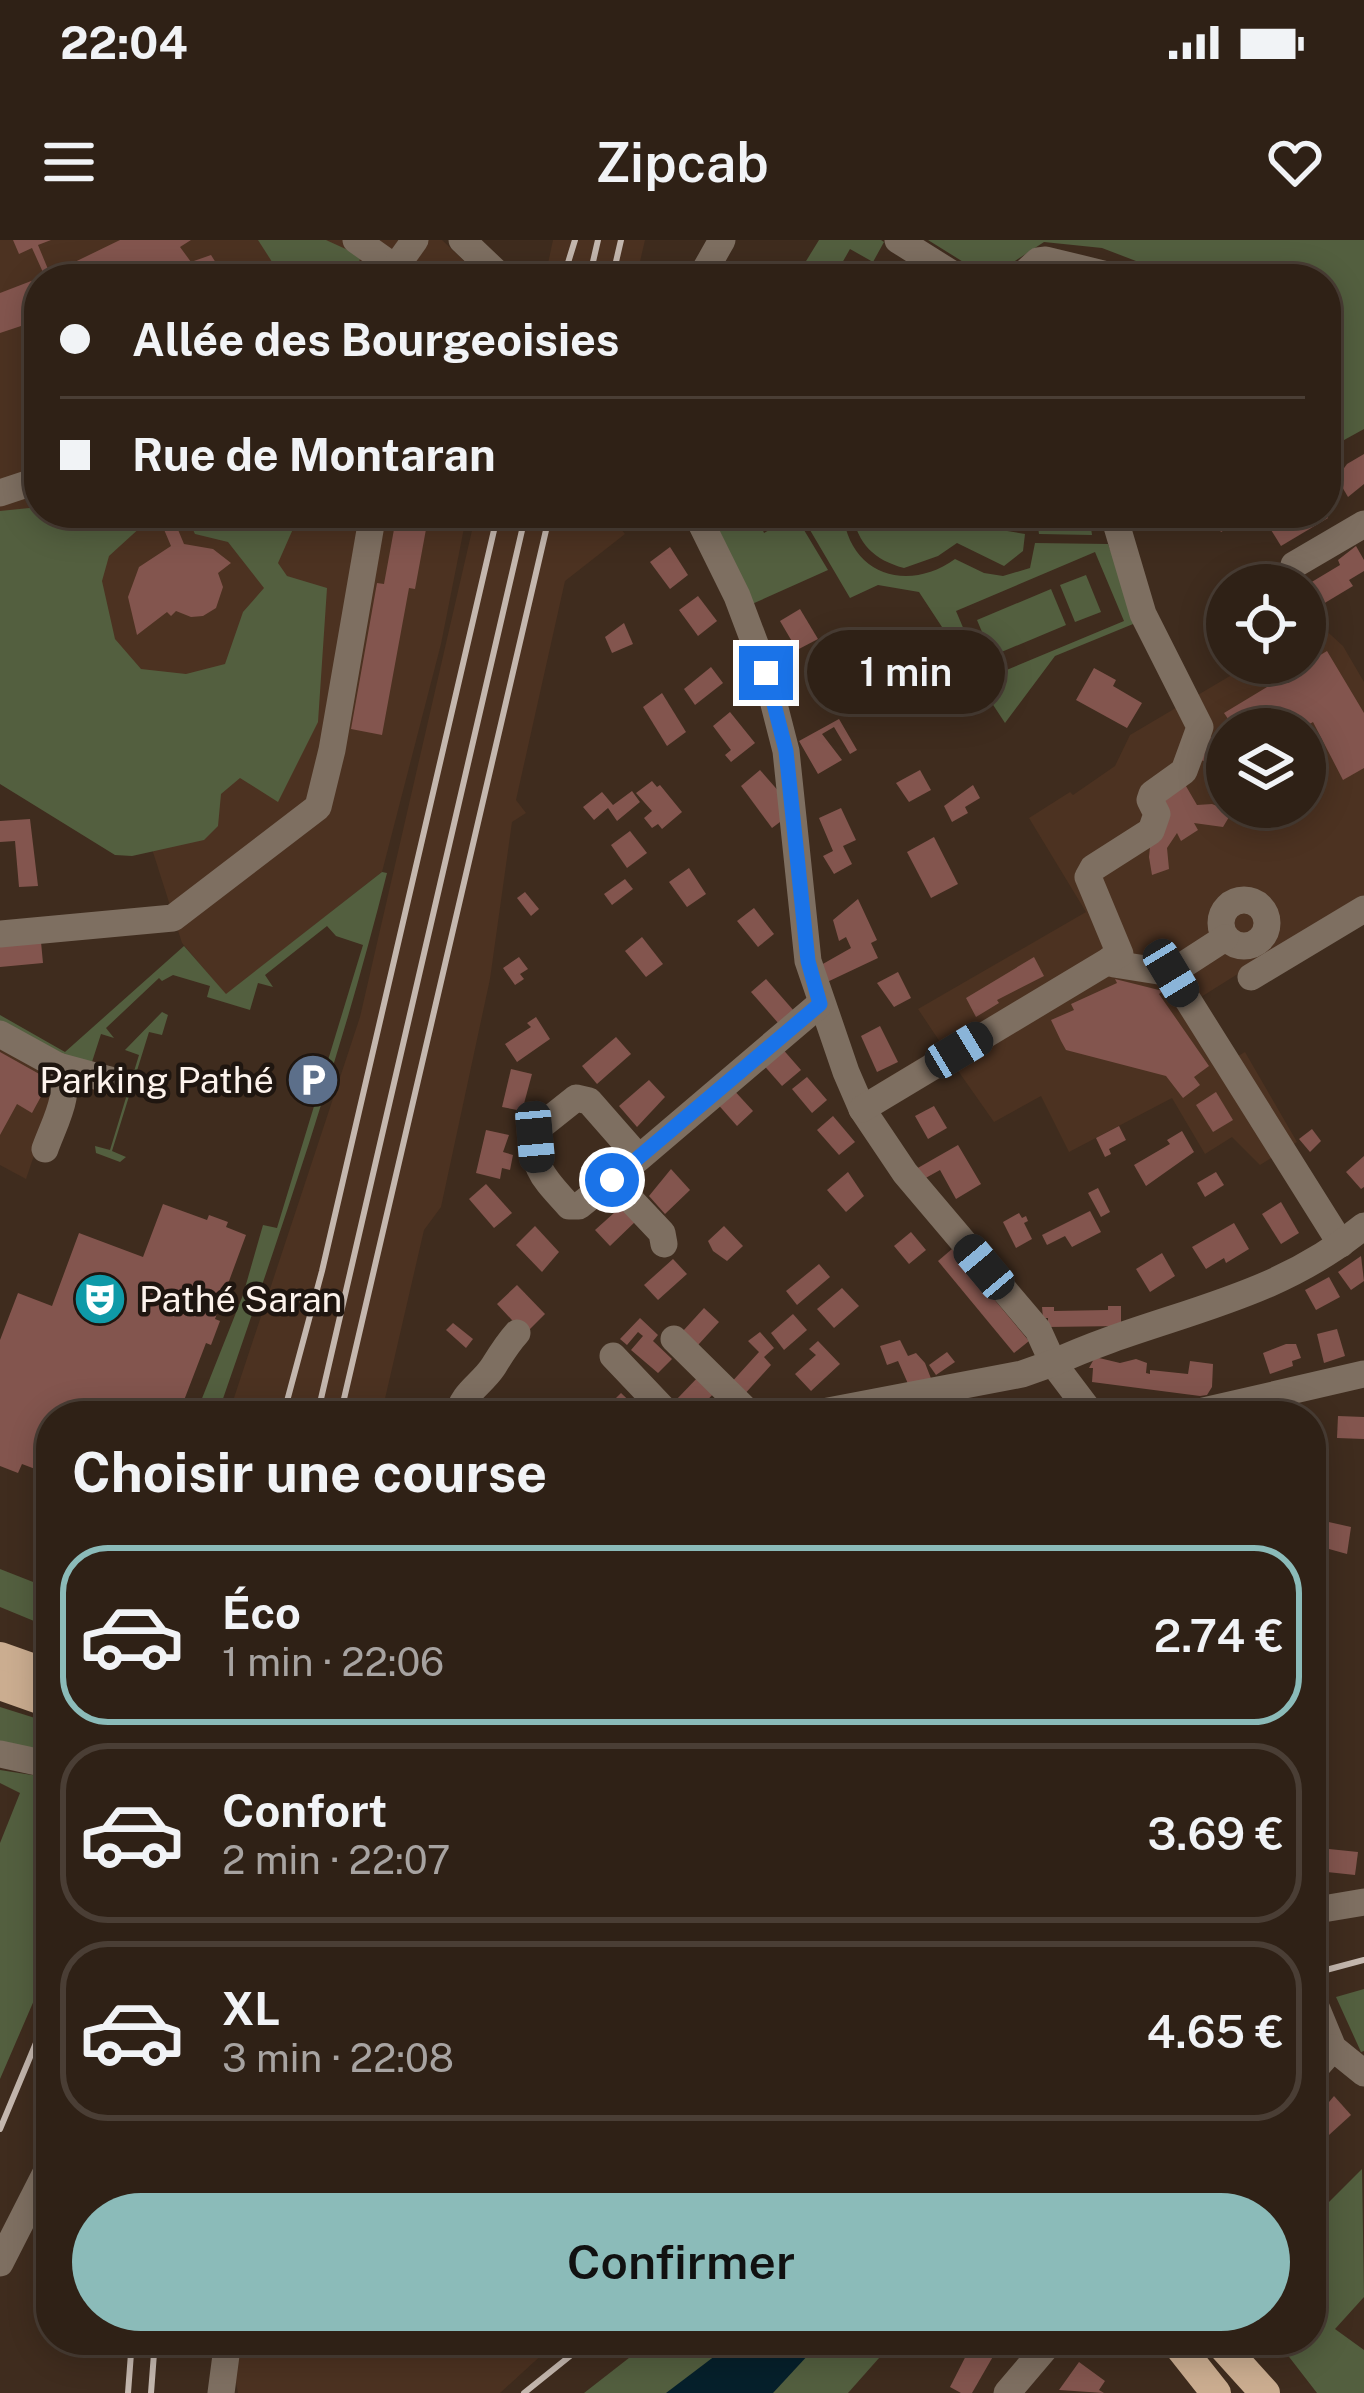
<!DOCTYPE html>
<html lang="fr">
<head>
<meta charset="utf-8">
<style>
  body { margin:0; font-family:"Public Sans",sans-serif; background:#3b2e23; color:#f1f3f6; height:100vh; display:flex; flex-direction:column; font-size:45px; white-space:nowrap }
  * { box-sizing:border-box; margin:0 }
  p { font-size:39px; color:#a7a3a1 }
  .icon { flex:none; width:66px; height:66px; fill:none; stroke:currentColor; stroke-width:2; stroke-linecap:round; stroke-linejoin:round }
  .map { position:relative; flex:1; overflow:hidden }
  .details { position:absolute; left:36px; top:1161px; width:1290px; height:954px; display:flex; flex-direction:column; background:#2f2116; border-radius:48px; box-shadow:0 6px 30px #0003,0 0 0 3px #4a3e35 }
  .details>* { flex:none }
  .guide { position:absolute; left:24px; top:24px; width:1317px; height:264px; border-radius:48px; box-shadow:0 6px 30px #0003,0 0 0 3px #4a3e35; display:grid; align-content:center; height:264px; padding:0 36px; background:#2f2116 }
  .tools { position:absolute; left:1206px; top:324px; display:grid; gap:24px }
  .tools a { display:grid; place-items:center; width:120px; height:120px; border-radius:50%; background:#2f2116; box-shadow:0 6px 30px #0003,0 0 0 3px #4a3e35; font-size:60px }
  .end { position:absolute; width:54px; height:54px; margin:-27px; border:15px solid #1a73e8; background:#fff; box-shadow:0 0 0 6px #fff }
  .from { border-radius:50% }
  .bubble { position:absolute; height:84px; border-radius:42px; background:#2f2116; box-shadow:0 6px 30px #0003,0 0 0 3px #4a3e35; font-size:39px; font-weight:600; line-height:84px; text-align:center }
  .car { position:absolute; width:36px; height:72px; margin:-36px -18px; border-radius:15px; box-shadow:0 0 9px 3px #0007; background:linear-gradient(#222 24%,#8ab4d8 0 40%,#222 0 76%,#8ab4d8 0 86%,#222 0) }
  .guide b { display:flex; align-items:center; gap:42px; height:114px; font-size:45px }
  .guide b+b { border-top:3px solid #4a3e35 }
  .guide i { width:30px; height:30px; background:#f1f3f6 }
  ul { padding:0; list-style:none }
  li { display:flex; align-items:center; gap:36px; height:180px; margin:0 24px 18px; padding:0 12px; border:6px solid #4a3e35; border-radius:48px }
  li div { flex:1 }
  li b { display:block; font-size:45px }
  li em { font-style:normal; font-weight:600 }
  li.active { border-color:#8bbbb9 }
  li>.icon { width:108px; height:108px; stroke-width:1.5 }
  h2 { padding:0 36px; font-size:54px; line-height:144px }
  .cta { display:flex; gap:24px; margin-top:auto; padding:24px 36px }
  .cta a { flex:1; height:138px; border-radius:72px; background:#8bbbb9; color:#111; font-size:48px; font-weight:600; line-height:138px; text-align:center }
  .status { display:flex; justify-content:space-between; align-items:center; height:84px; padding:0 60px; background:#2f2116; direction:ltr }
  .status svg { height:33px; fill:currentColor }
  header { display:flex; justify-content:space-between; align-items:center; height:156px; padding:0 36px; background:#2f2116; font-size:54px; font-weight:600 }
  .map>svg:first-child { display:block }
  .built { fill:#4c3221; fill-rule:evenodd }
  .green { fill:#535f3f; fill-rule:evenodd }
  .water { fill:#06202b }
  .building { fill:#83554e }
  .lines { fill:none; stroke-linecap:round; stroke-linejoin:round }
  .minor { stroke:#7e6f61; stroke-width:27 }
  .major { stroke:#cbad90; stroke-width:30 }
  .rail { stroke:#c4b7ae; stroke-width:6 }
  .route { stroke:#1a73e8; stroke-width:15 }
  .labels { text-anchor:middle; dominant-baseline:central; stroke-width:9; stroke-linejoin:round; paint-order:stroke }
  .poi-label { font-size:36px; fill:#fdf3ec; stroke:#1f1610; text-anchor:end }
</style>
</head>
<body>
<div class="status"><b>22:04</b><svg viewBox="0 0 49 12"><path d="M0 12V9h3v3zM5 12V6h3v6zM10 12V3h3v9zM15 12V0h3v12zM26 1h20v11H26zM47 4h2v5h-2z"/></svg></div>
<header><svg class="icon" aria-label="menu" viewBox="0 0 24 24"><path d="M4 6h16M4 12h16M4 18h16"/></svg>Zipcab<svg class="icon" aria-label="heart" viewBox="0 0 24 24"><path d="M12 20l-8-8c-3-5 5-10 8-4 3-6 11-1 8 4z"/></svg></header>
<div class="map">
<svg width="1364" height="2153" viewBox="0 0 1364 2153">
  <rect width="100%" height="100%" fill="#3f2c1e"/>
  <g class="built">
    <polygon points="0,0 442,0 483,39 39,39 39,273 467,273 441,404 382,632 226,755 182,703 137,562 0,484"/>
    <polygon points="553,0 645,0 636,39 624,34 622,39 537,39 547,28"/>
    <polygon points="476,273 608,273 625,294 565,341 516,560 526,573 512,582 490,739 441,967 424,990 381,1176 228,1176 360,777"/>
    <path d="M1319,384l24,22 21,36v213l-163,102 37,59 7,-4 52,90 -37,23 -28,-28 -27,17 -33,-56 -103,54 -28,-56 -47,26 -40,-57 -66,40 -11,-21 65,-39 -24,-36 168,-97 -57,-94 41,-26 3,3 42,-29 15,-31 122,-72h53v-31zM1227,489h78v78h-78z"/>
    <polygon points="0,806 60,839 26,939 0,925"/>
    <polygon points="255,2100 558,2100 500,2153 238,2153 232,2123 258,2104"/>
  </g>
  <g class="green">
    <polygon points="258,0 326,0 361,16 353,39 283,39"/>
    <polygon points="819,0 881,0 884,2 873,22 850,9 833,39 795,39"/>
    <polygon points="928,0 1364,0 1364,189 1326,210 1326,39 1183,39 1102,8 1044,2 989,38"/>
    <polygon points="39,267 39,273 137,273 143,285 109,316 102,341 115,399 141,429 186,434 225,424 243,372 264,348 228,302 195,294 185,273 300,273 278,323 287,336 327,348 318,482 278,562 240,538 221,554 218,586 204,600 132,616 115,615 0,544 0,271"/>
    <polygon points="717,273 756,273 764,293 795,275 828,330 752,364 711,275"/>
    <path d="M800,273h43c6,62 65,80 112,46l29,14 19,3 27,-8 5,-25 73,1 30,78 -83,34 -50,67 -86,-131 -41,-7 -28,13zM1095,312l29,69 -139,58 -29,-68z"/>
    <path d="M852,273h145l-2,16 30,5 -2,17 -19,15 -47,-23 -19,13 -34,12c-30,-8 -46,-24 -52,-55z"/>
    <polygon points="1036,273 1089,273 1092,295 1039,294"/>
    <polygon points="1086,335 1101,372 1075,382 1060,345"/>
    <polygon points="1051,349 1066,385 992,416 977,380"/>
    <path d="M382,632l5,1c-46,184 -108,364 -170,543h-22l48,-121 20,-70 14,3 86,-283 -27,-9 -9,-10 -62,49 8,12 -15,-4 -8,27 -43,-13 3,-11 -37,-11 -11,6 -3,-3 -53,50 8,10 -13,-4 -10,31h-11l-80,-41v-9l65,37 119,-106 42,48z"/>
    <polygon points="162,772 168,775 162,795 149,792 112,911 126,917 120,922 96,913 95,906 110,910 139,815 125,810"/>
    <polygon points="0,1329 51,1349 51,1388 0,1367"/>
    <polygon points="0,1467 51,1483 51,1514 0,1502"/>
    <polygon points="0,1530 51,1538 51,1721 0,1839 0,1603 20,1553 0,1543"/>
    <polygon points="1364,1749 1364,1811 1361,1812 1336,1757"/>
    <polygon points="1362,1929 1364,2057 1335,2089 1364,2110 1364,2153 1317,2153 1276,2100 1311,2100 1311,1980"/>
    <polygon points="652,2100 895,2100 848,2153 584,2153"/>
  </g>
  <polygon class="water" points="736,2100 822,2100 773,2153 666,2153"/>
  <g class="building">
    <polygon points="13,0 51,0 38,5 50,34 120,0 191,0 180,7 191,22 211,15 226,39 180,39 178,36 166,39 156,23 127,39 46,39 32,8 19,14"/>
    <polygon points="39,38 39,80 0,93 0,53"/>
    <polygon points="1364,214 1364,244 1348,257 1337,238 1347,224"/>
    <polygon points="157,273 171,273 184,304 213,309 231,323 218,333 223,347 216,368 203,376 191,377 176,371 171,376 167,372 137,395 128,357 139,327 171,306"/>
    <polygon points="397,273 429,273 415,349 409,348 382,495 351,489 377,343 384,344"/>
    <polygon points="646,273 670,273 674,280 655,290"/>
    <polygon points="1000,273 1027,273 1025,291 999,289"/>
    <polygon points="1209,273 1253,273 1221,292"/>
    <polygon points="1287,273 1325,273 1328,278 1281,306 1268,285"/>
    <polygon points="1356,306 1364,320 1364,331 1349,340 1353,346 1313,370 1305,357 1305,346 1340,325 1338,320"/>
    <polygon points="670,307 688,335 670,349 650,322"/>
    <polygon points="698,356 717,381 698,396 679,370"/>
    <polygon points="800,369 818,399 797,410 780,381"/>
    <polygon points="624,383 633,404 612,413 605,397"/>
    <polygon points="1327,411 1364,473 1364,528 1343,540 1313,482 1301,489 1235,489 1224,473"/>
    <polygon points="848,424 867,457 846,469 827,436"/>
    <polygon points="711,427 723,443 695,465 684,449"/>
    <polygon points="1094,428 1116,440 1113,446 1142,463 1127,488 1076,460"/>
    <polygon points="662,453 686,492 667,506 643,467"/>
    <polygon points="730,472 755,503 731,522 725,515 731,510 713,486"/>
    <polygon points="839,479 857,510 850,514 834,487 822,494 842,520 818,534 799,501"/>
    <polygon points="1227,493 1227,527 1196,519 1210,497 1222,500"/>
    <polygon points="760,530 781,554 784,579 772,588 741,546"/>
    <polygon points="920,530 931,550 909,562 896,543"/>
    <polygon points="652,541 657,547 660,545 682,572 662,589 658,584 652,588 644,578 652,571 636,553"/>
    <polygon points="1183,541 1197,565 1212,564 1232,572 1223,587 1194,583 1198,590 1181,601 1177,593 1167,608 1169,629 1152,635 1149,617 1155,558"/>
    <polygon points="973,545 980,558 965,567 968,573 952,582 944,566"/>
    <polygon points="632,551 640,562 617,581 608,568 594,580 583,567 602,552 613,565"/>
    <polygon points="841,568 856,600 843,606 852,624 834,634 823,616 833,611 819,578"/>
    <polygon points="30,579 38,646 19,647 15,601 0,602 0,581"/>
    <polygon points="630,591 647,613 627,628 611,605"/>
    <polygon points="934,597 958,644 931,658 907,612"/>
    <polygon points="689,628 706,654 687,667 669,642"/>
    <polygon points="625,639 633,649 612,665 604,654"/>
    <polygon points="525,652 539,669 531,676 517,658"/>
    <polygon points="858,659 877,700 871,703 878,718 825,743 821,725 851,708 846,697 839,701 833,680"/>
    <polygon points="754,668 774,694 758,707 737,681"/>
    <polygon points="642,697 663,724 646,737 625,711"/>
    <polygon points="41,702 43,723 0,727 0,705"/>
    <polygon points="519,717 528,729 520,734 524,739 515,745 503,728"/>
    <polygon points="1034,717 1044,736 997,760 999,763 976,777 966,758"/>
    <polygon points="898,732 911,758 894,767 877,743"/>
    <polygon points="766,739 794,771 779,784 751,752"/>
    <polygon points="1115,739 1163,751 1159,754 1209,826 1194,837 1200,845 1183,858 1166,836 1066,810 1061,801 1051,780 1074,770 1071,764 1117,743"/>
    <polygon points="536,777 550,799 517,822 505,804 531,787 527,783"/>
    <polygon points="880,786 898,822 877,832 861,796"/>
    <polygon points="616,797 631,814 597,844 582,826"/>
    <polygon points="780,806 801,830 782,846 761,822"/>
    <polygon points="0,812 50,840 32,873 17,864 0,895"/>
    <polygon points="511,829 532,834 522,871 502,867"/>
    <polygon points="807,837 827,860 812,873 792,849"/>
    <polygon points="649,840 665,857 637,887 619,866"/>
    <polygon points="731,847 753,871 737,886 715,861"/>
    <polygon points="1216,852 1233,880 1213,892 1196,865"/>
    <polygon points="934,866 947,888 928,899 915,876"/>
    <polygon points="833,876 855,902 839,915 817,890"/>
    <polygon points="1119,886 1126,900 1109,909 1111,914 1105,917 1096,898"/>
    <polygon points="1312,889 1321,901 1310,912 1299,899"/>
    <polygon points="486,890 509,895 503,912 513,915 510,930 502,928 500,939 476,933"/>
    <polygon points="1182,891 1194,912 1146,946 1134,925 1170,904 1167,900"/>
    <polygon points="958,905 981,944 956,959 940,930 922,940 916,929"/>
    <polygon points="1364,916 1364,947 1361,949 1346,932"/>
    <polygon points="671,929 690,950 665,974 649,956"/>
    <polygon points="848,932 864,956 846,972 827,950"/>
    <polygon points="1216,932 1224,945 1205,957 1197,943"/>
    <polygon points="486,944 512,973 494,988 469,959"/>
    <polygon points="1098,948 1110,972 1101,977 1088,953"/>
    <polygon points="1281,962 1299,993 1281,1004 1262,974"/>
    <polygon points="163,964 207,980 209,975 228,982 226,987 246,995 215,1079 220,1081 211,1105 206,1103 178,1176 51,1176 51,1235 22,1224 18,1233 0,1226 0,1100 18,1053 52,1066 79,993 143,1017"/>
    <polygon points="624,964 638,979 610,1006 595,990"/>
    <polygon points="1090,971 1101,992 1072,1007 1065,996 1047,1005 1042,995"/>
    <polygon points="1019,973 1022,978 1026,976 1028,981 1024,983 1032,999 1016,1008 1003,982"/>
    <polygon points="1234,983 1249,1009 1226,1023 1224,1018 1206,1029 1192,1007"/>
    <polygon points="535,986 559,1012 542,1032 516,1005"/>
    <polygon points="724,986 743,1006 727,1021 713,1011 708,1001"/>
    <polygon points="911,992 926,1010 909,1024 894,1006"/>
    <polygon points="952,1009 1029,1101 1014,1113 938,1021"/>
    <polygon points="1162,1013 1175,1036 1150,1052 1136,1029"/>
    <polygon points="1361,1016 1364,1041 1351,1050 1338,1032"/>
    <polygon points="673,1019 687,1034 658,1060 644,1045"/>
    <polygon points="819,1024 830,1037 797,1065 786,1051"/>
    <polygon points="1329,1037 1340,1057 1316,1070 1305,1050"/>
    <polygon points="517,1045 545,1074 525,1094 497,1064"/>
    <polygon points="842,1048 859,1066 834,1088 817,1069"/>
    <polygon points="1108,1066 1121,1066 1121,1086 1048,1087 1048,1078 1043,1078 1042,1067 1054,1067 1054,1071 1108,1070"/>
    <polygon points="704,1068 719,1082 698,1105 683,1091"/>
    <polygon points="793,1074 807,1090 784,1110 771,1093"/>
    <polygon points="640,1078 658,1095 653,1101 672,1119 658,1133 631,1110 643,1096 638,1092 627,1105 620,1099"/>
    <polygon points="453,1083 473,1099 466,1108 446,1090"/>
    <polygon points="1337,1089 1345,1116 1324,1123 1317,1094"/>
    <polygon points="760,1092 774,1108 764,1117 771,1125 742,1157 729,1145 759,1112 748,1101"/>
    <polygon points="900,1100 908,1116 916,1113 925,1123 932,1141 909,1146 898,1121 887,1125 880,1106"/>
    <polygon points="818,1101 840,1124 811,1151 795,1134 816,1115 809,1109"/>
    <polygon points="1286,1104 1296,1104 1301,1118 1292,1121 1293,1126 1270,1134 1263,1113"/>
    <polygon points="947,1112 955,1122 936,1135 929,1125"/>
    <polygon points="1095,1117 1120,1123 1136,1119 1147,1123 1146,1133 1150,1134 1150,1130 1188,1134 1190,1121 1213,1124 1212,1147 1207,1155 1200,1156 1092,1142 1093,1128 1089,1128"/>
    <polygon points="701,1134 717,1150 692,1176 676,1160"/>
    <polygon points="621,1153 645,1176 581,1176 595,1163 603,1171"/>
    <polygon points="1338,1176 1364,1177 1364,1199 1337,1198"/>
    <polygon points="1311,1278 1351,1287 1347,1314 1311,1304"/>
    <polygon points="1329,1609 1358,1612 1355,1635 1327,1632"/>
    <polygon points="1334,1856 1351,1875 1329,1895 1315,1879"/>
    <polygon points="974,2100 987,2100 999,2106 972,2153 961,2153 950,2147"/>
    <polygon points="1079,2122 1105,2141 1099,2150 1104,2153 1059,2150"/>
  </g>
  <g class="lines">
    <g class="minor">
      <polyline points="356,0 411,39"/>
      <polyline points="462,0 503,39"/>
      <polyline points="898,0 960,39"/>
      <polyline points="387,39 415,0"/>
      <polyline points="700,39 722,0"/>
      <polyline points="1018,39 1038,21 1046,20 1124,39"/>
      <polyline points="0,253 39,240"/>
      <polyline points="696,273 737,356 766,433 786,511 808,721 846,832 862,869 905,933 1038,1090 1053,1123 1093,1176"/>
      <polyline points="1294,325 1364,284"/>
      <circle cx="1244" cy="683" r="23"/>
      <polyline points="0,694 173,678 318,567 332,510 373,273"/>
      <polyline points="1111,719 1114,724 1171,733 1225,698"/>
      <polyline points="1171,733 1341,1004"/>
      <polyline points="1251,737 1364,669"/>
      <polyline points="0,794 58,826 110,840"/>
      <polyline points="862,869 1120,714 1088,637 1093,628 1151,591 1157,574 1150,560 1152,554 1184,531 1200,487 1143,374 1113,273"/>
      <path d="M45,909c9,-26 29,-58 13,-83"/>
      <path d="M639,918l-60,48h-10c-24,-27 -39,-38 -32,-77l39,-31 13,3 50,57 181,-154"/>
      <polyline points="612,940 662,993 664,1004"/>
      <polyline points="674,1099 752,1176"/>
      <polyline points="613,1116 670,1176"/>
      <path d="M458,1176c4,-23 23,-31 35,-49 8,-13 14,-23 24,-34"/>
      <path d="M802,1176l220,-42 31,-11c108,-50 215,-58 311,-137"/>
      <polyline points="1182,1176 1364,1134"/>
      <polyline points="1311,1258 1314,1266"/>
      <polyline points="0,1514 51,1525"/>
      <polyline points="1311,1671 1364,1662"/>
      <polyline points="1311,1755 1333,1808 1364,1833"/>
      <polyline points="1311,1833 1333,1808"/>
      <polyline points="0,2023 51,1923"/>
      <polyline points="221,2153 228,2100"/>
      <polyline points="1007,2153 1052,2100"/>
    </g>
    <g class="major">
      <polyline points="0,1417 51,1435"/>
      <polyline points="0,1445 51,1463"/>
      <polyline points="1174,2100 1216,2153"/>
      <polyline points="1217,2100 1265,2153"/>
    </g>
    <g class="rail">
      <polyline points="563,39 575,0"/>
      <polyline points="589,39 598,0"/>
      <polyline points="612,39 621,0"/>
      <polyline points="283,1176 322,1031 498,273"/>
      <polyline points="317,1176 526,273"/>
      <polyline points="340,1176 550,273"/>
      <polyline points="1311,1734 1364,1720"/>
      <polyline points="0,1889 51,1767"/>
      <polyline points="128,2153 132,2100"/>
      <polyline points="151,2153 155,2100"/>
      <polyline points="524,2153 590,2100"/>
    </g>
  </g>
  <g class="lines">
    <polyline class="route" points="612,940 820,764 808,721 786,511 766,433"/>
  </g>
  <defs>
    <g id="parking-disc" transform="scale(2.7)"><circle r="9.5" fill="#5c6f8a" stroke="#1f1610"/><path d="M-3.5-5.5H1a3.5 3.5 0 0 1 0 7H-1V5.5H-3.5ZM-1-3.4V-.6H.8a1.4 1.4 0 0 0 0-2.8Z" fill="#fff"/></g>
    <g id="theatre-disc" transform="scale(2.7)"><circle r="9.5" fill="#0f9aa8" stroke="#1f1610"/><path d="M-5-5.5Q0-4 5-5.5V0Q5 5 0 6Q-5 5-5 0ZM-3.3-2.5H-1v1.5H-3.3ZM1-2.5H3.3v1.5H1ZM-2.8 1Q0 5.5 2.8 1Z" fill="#fff"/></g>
  </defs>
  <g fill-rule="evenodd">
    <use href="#parking-disc" x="313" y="840"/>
    <use href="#theatre-disc" x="100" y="1059"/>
  </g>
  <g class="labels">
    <g class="poi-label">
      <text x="274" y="840">Parking Pathé</text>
      <text x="139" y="1059" text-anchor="start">Pathé Saran</text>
    </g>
  </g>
</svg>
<div class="tools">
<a><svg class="icon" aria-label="locate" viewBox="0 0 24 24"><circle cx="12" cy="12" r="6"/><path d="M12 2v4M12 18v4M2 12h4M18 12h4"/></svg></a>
<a><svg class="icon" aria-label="layers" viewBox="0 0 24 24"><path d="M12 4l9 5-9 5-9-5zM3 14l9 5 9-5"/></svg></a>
</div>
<i class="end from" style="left:612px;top:940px"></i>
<i class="end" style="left:766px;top:433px"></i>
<div class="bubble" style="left:807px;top:390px;width:198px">1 min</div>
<i class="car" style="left:1171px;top:733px;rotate:149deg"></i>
<i class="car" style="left:959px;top:810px;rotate:59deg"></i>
<i class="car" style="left:535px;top:897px;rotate:175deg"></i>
<i class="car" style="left:984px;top:1027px;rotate:320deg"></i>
<div class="guide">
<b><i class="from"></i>Allée des Bourgeoisies</b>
<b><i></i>Rue de Montaran</b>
</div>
<section class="details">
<h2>Choisir une course</h2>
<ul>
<li class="active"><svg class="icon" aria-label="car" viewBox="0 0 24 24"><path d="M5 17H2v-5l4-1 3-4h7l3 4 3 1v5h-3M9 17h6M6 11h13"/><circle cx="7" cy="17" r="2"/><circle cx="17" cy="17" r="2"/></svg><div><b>Éco</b><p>1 min · 22:06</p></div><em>2.74 €</em></li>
<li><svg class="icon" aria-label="car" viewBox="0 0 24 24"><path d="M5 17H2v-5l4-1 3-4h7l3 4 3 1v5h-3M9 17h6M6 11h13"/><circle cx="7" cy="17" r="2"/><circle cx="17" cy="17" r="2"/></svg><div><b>Confort</b><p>2 min · 22:07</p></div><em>3.69 €</em></li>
<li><svg class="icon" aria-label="car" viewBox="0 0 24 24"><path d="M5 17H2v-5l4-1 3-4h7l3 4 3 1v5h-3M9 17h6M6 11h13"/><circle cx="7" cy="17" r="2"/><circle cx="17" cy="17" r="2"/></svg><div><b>XL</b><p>3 min · 22:08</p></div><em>4.65 €</em></li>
</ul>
<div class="cta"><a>Confirmer</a></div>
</section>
</div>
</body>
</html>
